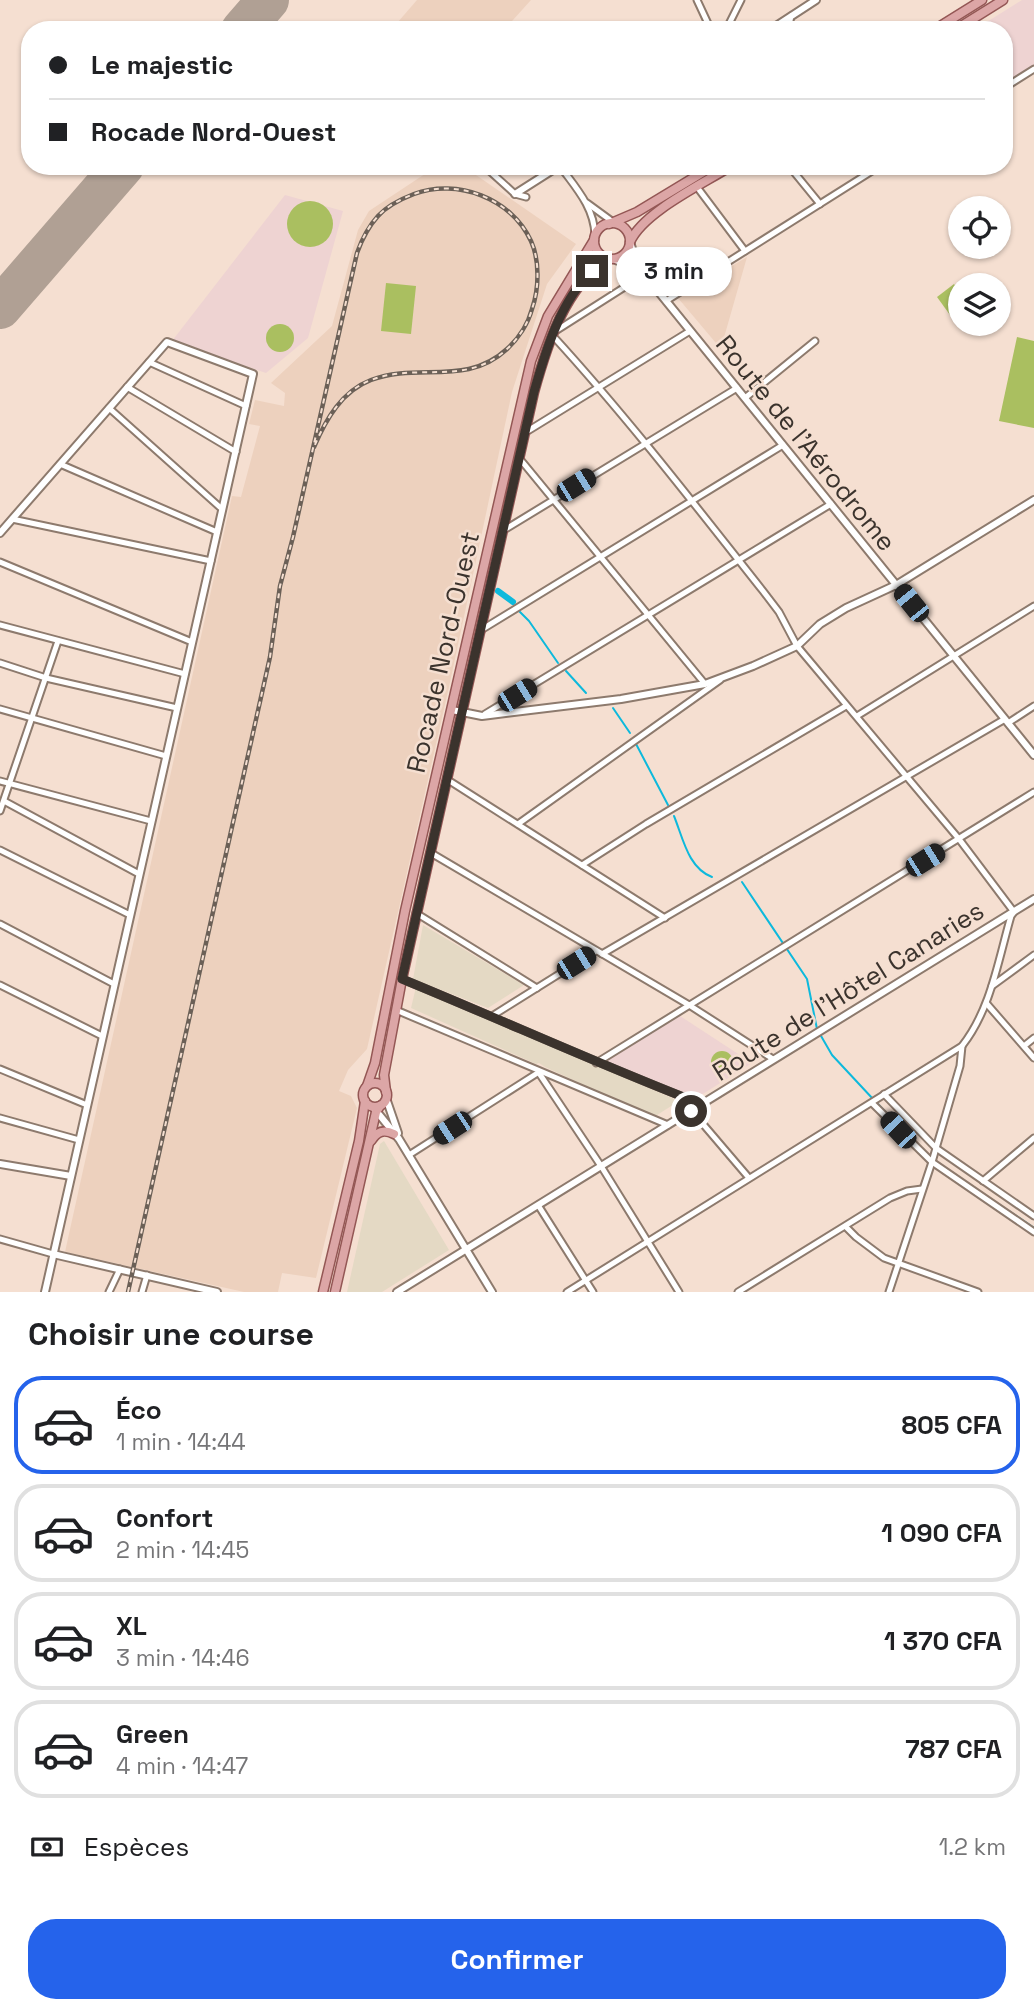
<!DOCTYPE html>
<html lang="fr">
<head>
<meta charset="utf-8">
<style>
  body { margin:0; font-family:"Space Grotesk",sans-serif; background:#f2f2f2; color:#202124; height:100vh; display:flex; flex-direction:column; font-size:26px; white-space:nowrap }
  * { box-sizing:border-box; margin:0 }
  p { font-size:23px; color:#757577 }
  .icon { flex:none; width:38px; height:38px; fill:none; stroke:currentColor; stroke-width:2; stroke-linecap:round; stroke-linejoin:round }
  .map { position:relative; height:1292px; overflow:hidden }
  .panel { display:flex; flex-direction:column; background:#fff; flex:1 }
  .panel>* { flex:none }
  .top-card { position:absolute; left:21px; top:21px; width:992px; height:154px; border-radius:28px; box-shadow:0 2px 5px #0004; display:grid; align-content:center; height:154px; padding:0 28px; background:#fff }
  .buttons { position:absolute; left:948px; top:196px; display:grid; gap:14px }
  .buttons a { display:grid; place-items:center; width:63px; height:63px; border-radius:50%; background:#fff; box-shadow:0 2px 5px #0004; font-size:35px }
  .end { position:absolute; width:32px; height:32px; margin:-16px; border:9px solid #3b332d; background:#fff; box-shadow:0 0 0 4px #fff }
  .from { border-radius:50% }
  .bubble { position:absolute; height:49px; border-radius:24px; background:#fff; box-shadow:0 2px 5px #0004; font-size:23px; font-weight:700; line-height:49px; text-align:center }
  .car { position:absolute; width:21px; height:42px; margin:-21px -10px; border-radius:9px; box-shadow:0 0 5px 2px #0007; background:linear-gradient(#222 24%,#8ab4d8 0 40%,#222 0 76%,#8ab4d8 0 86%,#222 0) }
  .top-card b { display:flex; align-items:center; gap:24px; height:66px; font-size:26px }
  .top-card b+b { border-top:2px solid #e0e0e0 }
  .top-card i { width:18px; height:18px; background:#202124 }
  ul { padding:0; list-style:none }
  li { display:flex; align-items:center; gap:21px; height:98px; margin:0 14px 10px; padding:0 14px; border:4px solid #e0e0e0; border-radius:28px }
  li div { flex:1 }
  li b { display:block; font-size:26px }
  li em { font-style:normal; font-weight:700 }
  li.on { border-color:#2563eb }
  li>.icon { width:63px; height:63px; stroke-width:1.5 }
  h2 { padding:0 28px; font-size:32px; line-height:84px }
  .pay { display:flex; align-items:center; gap:18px; height:77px; padding:0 28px; font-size:26px }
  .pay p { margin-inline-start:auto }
  .button { display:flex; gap:14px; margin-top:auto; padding:14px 28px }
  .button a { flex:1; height:80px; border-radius:28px; background:#2563eb; color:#fff; font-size:28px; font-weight:700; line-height:80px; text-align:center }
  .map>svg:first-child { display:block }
  .commercial { fill:#e4d9c4 }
  .built { fill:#edd1be }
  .education { fill:#eed3d2 }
  .green { fill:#aabf60 }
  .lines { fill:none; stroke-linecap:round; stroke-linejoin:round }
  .stream { stroke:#0db9dc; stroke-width:2 }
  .canal { stroke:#0db9dc; stroke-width:6 }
  .runway { stroke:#b0a094; stroke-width:42 }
  .minor-casing { stroke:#8d7a6d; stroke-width:9 }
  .tertiary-casing { stroke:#8d7a6d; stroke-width:10 }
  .primary-casing { stroke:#945755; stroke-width:11 }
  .minor { stroke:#fff; stroke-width:5 }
  .tertiary { stroke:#fff; stroke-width:6 }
  .primary { stroke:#dca6a6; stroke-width:8 }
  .rail-casing { stroke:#6b6057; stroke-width:4.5 }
  .rail { stroke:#f5dfd1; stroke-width:2; stroke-dasharray:5; stroke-linecap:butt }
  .route { stroke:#3b332d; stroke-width:9 }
  .labels { text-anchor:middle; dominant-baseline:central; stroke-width:5; stroke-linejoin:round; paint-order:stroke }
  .street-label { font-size:26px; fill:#3b332d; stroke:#f5dfd1 }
</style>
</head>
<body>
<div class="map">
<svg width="1034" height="1292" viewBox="0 0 1034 1292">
  <rect width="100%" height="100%" fill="#f5dfd1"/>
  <g class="commercial">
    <polygon points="423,925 524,985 488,1008 413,979"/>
    <polygon points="416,987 679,1101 654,1117 545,1067 539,1063 536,1064 411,1008"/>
    <polygon points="384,1141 449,1250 382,1292 347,1292 380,1144"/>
  </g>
  <g class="built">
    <polygon points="417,0 531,0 504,30 391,30"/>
    <polygon points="437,166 463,166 576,244 547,284 512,392 449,687 367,1049 348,1070 339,1091 351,1096 357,1108 316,1278 282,1273 278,1292 244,1292 65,1252 232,496 241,497 260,426 249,424 255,400 284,406 285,393 271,383 332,326 358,230 369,211"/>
    <polygon points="747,257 721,348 721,349 678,298"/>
  </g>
  <g class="education">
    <polygon points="1022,0 1034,0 1034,65 1005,85 1004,30 974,30"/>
    <polygon points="285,195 343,211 308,338 266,373 172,341"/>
    <polygon points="680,1016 752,1063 690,1102 603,1063"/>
  </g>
  <g class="green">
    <circle cx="310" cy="224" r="23"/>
    <polygon points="386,283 416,286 411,334 381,331"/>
    <polygon points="954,284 961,294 961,324 958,326 937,297"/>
    <circle cx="280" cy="338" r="14"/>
    <polygon points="1017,337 1034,341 1034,428 999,421"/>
    <circle cx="722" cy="1062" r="11"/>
  </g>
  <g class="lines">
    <g class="stream">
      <polyline points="519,611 529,621 558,663"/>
      <polyline points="566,671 586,693"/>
      <polyline points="613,708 630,733"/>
      <polyline points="635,742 668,805"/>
      <path d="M674,816c9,22 14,52 38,61"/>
      <polyline points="742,882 807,979 817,1029 832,1055 873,1099"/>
      <polyline points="877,1103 890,1117"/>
      <polyline points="1009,1211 1034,1228"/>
    </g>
    <polyline class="canal" points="498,591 513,602"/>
    <g class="runway">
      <polyline points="242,30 268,0"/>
      <polyline points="0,308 123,166"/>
    </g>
    <g class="minor-casing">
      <g id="minor">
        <polyline points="697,0 711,30"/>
        <polyline points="726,30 741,0"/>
        <polyline points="788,30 791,16"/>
        <polyline points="1004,88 1034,69"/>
        <polyline points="484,166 515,194 526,197"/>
        <path d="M560,166c16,22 34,41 35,69"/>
        <polyline points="789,166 820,204"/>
        <polyline points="697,187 745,251"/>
        <polyline points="587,203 613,222"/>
        <polyline points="666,301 880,166"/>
        <polyline points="554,332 642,276"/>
        <path d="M553,336c74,81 142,169 210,255l16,21 18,34 162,193 55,73 -3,4c-13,45 -20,93 -49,130l-395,246"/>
        <polyline points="149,362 246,406"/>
        <polyline points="127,387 236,452"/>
        <polyline points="745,398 815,341"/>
        <polyline points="109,408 222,509"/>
        <polyline points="526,432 690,331"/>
        <polyline points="520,459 705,684"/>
        <polyline points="60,464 217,532"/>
        <polyline points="12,519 211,561"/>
        <polyline points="504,530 737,388"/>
        <polyline points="0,562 192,642"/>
        <polyline points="0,625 185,674"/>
        <polyline points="481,630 783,445"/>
        <polyline points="0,663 46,678 177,708"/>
        <polyline points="0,709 166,756"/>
        <polyline points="485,714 831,504"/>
        <polyline points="857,716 1034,606"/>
        <polyline points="1008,723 1034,706"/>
        <polyline points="448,780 665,918"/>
        <polyline points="0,781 151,821"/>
        <polyline points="4,801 139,874"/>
        <polyline points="0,811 58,641"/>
        <polyline points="518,824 720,680"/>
        <polyline points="0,850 130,915"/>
        <polyline points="431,853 689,1005 773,1059"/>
        <polyline points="582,865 646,824 846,706"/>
        <polyline points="416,913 537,988"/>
        <polyline points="0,924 114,984"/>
        <polyline points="602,954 1005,719"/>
        <path d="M402,979c100,41 198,86 299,125"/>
        <polyline points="0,985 102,1036"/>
        <polyline points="992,986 1034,955"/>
        <polyline points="987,1004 1034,1058"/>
        <polyline points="396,1010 668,1125"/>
        <polyline points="492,1016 596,951"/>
        <polyline points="1024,1046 1034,1038"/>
        <polyline points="596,1063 1034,792"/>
        <polyline points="0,1069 87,1105"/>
        <polyline points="539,1073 601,1166 679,1292"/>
        <polyline points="884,1094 936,1148 1034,1216"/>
        <polyline points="872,1103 932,1162 1034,1232"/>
        <polyline points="691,1110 749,1178"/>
        <polyline points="0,1118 79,1140"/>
        <polyline points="409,1155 539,1072"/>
        <polyline points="983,1181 1034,1138"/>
        <polyline points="538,1205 593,1292"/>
        <polyline points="846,1227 856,1237 884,1258 978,1292"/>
        <polyline points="0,1239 53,1254"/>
        <polyline points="109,1292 120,1269"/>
        <polyline points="142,1292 147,1275"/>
        <polyline points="738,1292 890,1198 907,1191 922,1189"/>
        <polyline points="889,1292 932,1162 960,1066 962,1046"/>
      </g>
    </g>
    <g class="tertiary-casing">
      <g id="tertiary">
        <polyline points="770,30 816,0"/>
        <polyline points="515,194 559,166"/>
        <polyline points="630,242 634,255 654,286 1034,755"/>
        <polyline points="613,259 630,266 649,282"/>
        <polyline points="0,533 167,342 253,374 45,1292"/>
        <polyline points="452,710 482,716 621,699 705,684 753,666 797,646 820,624 846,608 896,585 1034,500"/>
        <polyline points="386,1098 398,1133"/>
        <polyline points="373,1107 399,1139 492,1292"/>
        <polyline points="0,1164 71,1176"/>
        <polyline points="53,1254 217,1292"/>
        <polyline points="397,1292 1034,899"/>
      </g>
    </g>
    <g class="primary-casing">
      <g id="primary">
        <polyline points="934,30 982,0"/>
        <polyline points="955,30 1003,0"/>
        <circle cx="612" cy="241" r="18"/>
        <polyline points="609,224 637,212 713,166"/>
        <path d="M630,242c13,-30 73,-58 101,-76"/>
        <circle cx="375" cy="1095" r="12"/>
        <polyline points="367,1086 375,1063 405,911 531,361 548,316 594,240"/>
        <path d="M386,1092l-2,-17 18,-96 132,-587c13,-47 31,-106 75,-134"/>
        <path d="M371,1141c6,-10 13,-12 23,-7"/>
        <polyline points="323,1292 359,1141 365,1101"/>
        <polyline points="335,1292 376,1112 380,1106"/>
      </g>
    </g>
    <use href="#minor" class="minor"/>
    <use href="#tertiary" class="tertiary"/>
    <use href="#primary" class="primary"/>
    <g class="rail-casing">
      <path id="rail" d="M128,1292l142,-635 10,-71 13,-49 64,-284c5,-14 11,-26 21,-37 9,-10 23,-17 36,-22 43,-16 97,4 117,47 9,20 8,48 1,68 -4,15 -14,30 -25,40 -41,38 -89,13 -136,31 -29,11 -45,39 -57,67"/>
    </g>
    <use href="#rail" class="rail"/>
  </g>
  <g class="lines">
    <path class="route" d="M592,271c-32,31 -46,79 -58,121l-132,587c100,41 198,86 299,125l-10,7"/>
  </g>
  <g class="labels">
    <g class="street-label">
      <text transform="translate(806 443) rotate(51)">Route de l'Aérodrome</text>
      <text transform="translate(443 652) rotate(-77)">Rocade Nord-Ouest</text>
      <text transform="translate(848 991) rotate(-32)">Route de l'Hôtel Canaries</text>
    </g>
  </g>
</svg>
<div class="buttons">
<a><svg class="icon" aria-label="locate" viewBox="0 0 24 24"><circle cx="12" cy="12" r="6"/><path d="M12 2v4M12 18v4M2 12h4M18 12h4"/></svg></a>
<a><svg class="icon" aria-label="layers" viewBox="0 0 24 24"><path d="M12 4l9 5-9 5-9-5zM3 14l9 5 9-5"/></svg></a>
</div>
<i class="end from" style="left:691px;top:1111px"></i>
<i class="end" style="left:592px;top:271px"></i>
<div class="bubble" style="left:616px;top:247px;width:116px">3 min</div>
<i class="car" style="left:576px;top:485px;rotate:58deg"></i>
<i class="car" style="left:911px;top:603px;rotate:321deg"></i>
<i class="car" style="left:517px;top:695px;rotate:58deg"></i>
<i class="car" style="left:925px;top:860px;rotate:58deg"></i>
<i class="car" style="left:576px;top:963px;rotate:58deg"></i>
<i class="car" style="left:452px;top:1128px;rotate:237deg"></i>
<i class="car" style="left:898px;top:1130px;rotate:317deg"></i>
<div class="top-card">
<b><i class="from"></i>Le majestic</b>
<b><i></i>Rocade Nord-Ouest</b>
</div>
</div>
<section class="panel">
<h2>Choisir une course</h2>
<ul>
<li class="on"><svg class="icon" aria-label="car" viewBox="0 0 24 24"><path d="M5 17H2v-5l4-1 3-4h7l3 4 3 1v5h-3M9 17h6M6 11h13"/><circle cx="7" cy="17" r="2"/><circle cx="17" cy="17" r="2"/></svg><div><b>Éco</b><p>1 min · 14:44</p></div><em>805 CFA</em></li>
<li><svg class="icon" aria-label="car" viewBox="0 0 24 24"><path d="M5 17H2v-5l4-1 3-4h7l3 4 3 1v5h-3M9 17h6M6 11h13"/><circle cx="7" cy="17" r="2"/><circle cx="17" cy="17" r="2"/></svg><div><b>Confort</b><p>2 min · 14:45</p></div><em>1 090 CFA</em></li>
<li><svg class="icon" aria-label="car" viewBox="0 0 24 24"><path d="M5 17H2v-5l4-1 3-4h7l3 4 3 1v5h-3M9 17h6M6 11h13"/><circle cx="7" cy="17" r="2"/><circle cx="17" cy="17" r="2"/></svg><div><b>XL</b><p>3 min · 14:46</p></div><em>1 370 CFA</em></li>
<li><svg class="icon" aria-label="car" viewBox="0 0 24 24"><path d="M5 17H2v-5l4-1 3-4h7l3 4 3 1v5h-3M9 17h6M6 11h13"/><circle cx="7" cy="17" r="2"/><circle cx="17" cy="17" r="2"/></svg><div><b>Green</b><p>4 min · 14:47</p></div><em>787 CFA</em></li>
</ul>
<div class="pay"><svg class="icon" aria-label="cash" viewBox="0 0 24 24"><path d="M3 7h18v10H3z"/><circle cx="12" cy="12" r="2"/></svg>Espèces<p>1.2 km</p></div>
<div class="button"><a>Confirmer</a></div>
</section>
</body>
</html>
